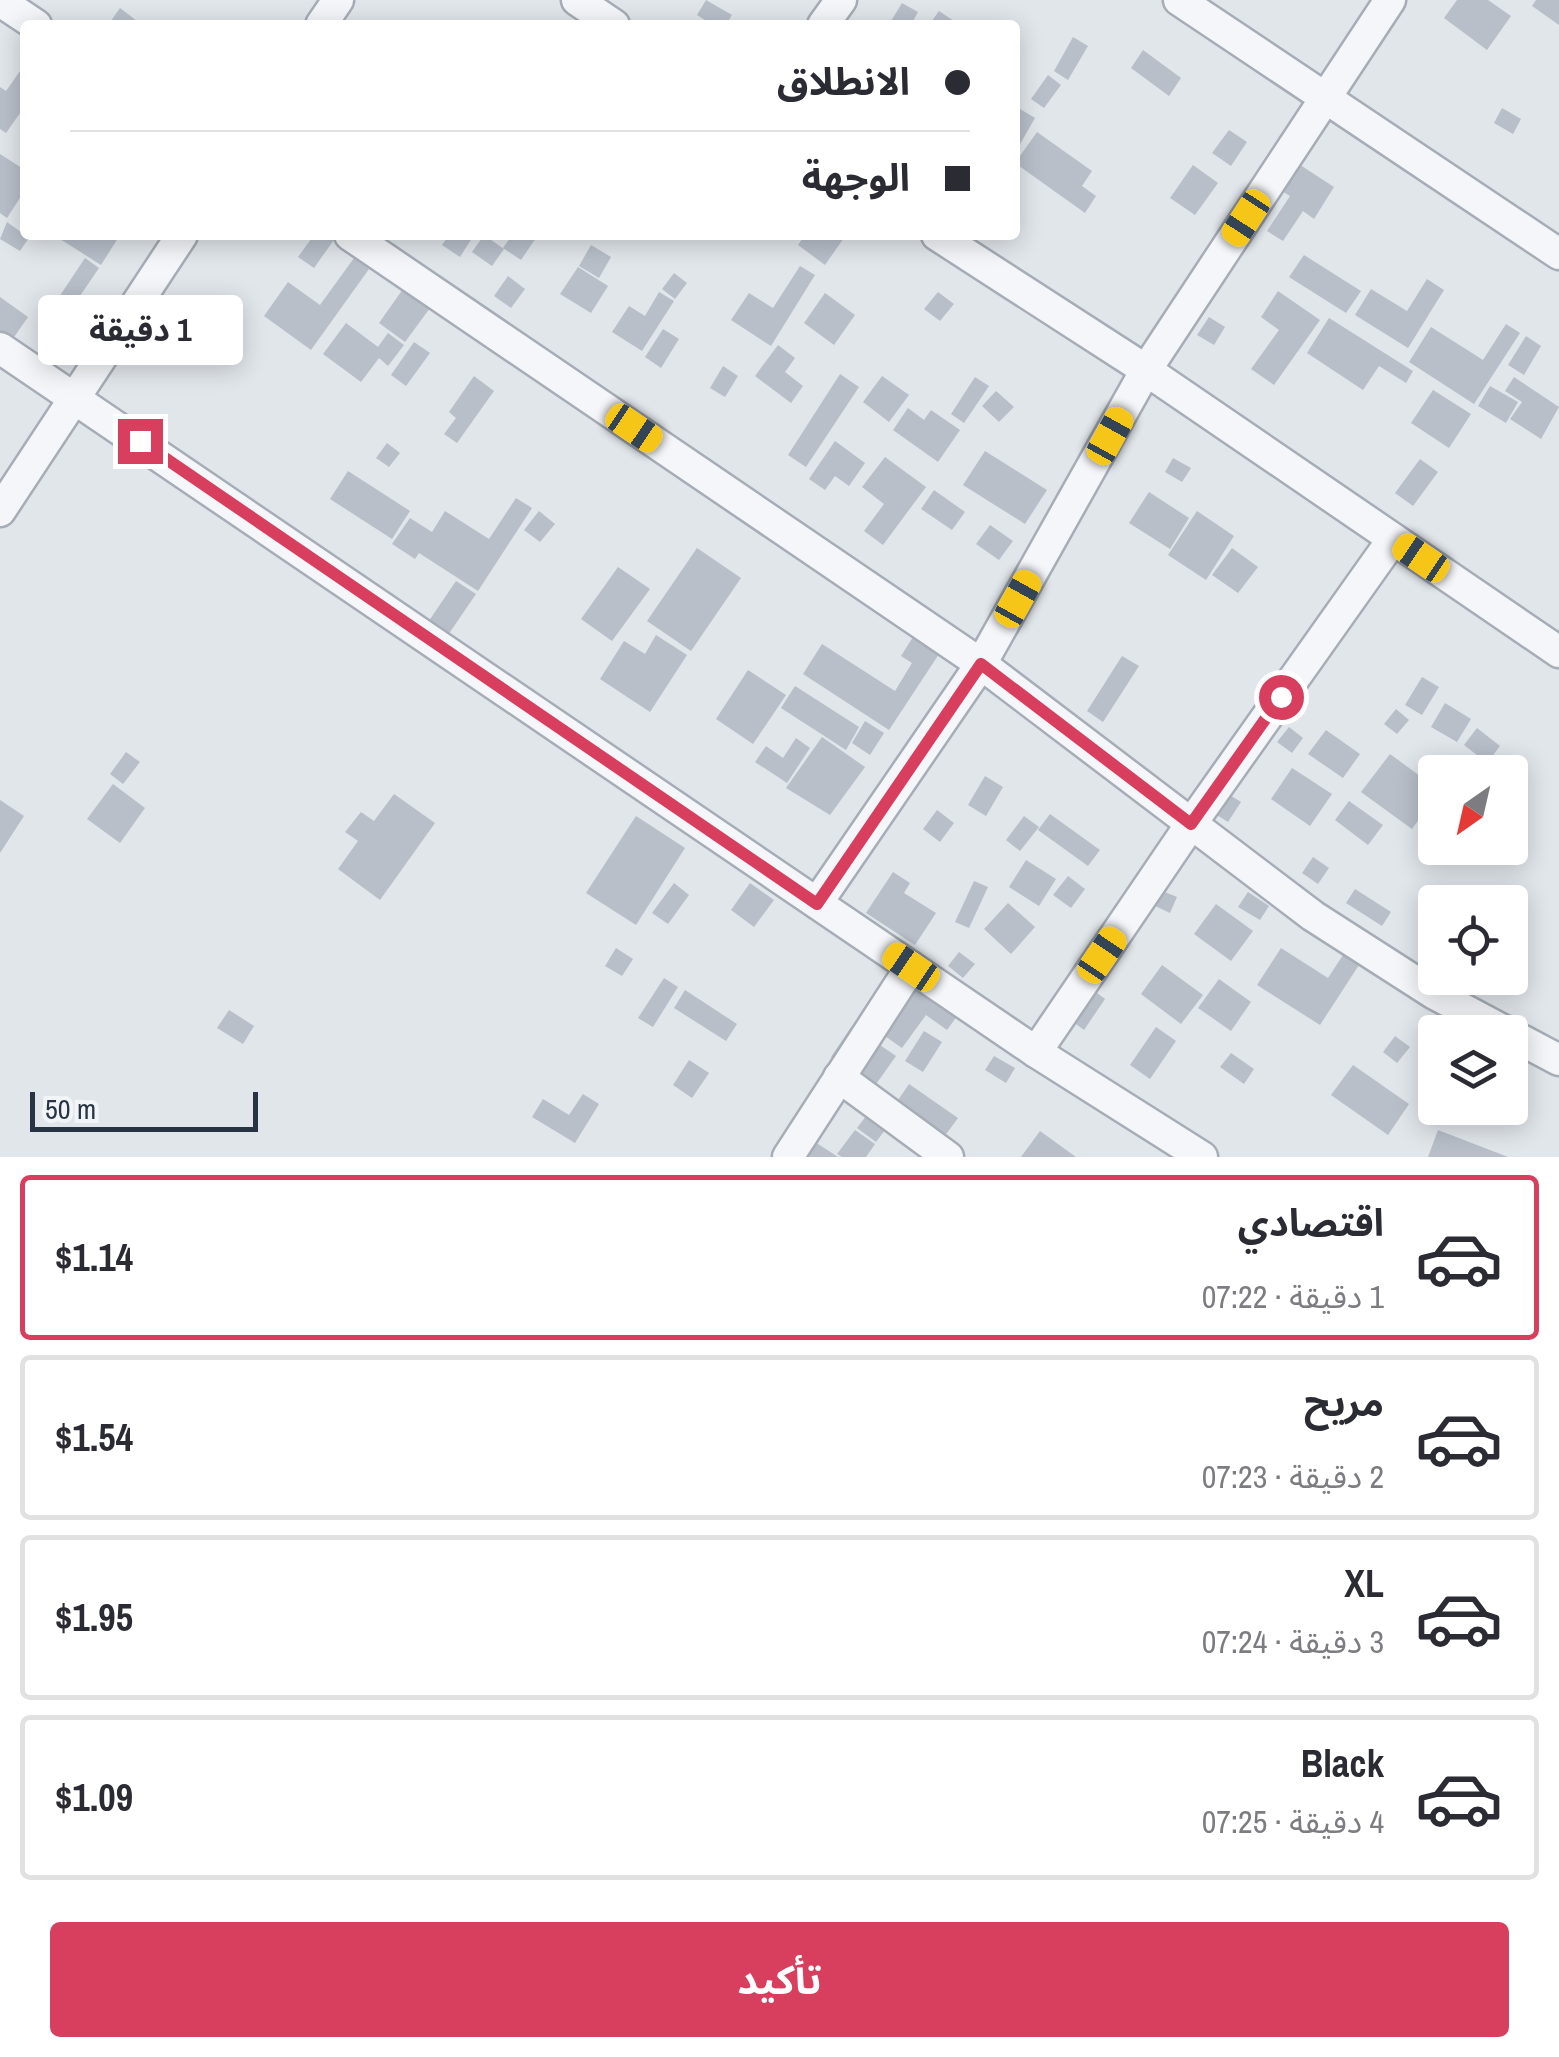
<!DOCTYPE html>
<html lang="ar">
<head>
<meta charset="utf-8">
<style>
  body { margin:0; font-family:"Archivo Narrow","Noto Sans Arabic",sans-serif; background:#f7f7f7; color:#2b2b33; direction:rtl; height:100vh; display:flex; flex-direction:column; font-size:38px; white-space:nowrap }
  * { box-sizing:border-box; margin:0 }
  p { font-size:32px; color:#7c7c81 }
  .icon { flex:none; width:55px; height:55px; fill:none; stroke:currentColor; stroke-width:2; stroke-linecap:round; stroke-linejoin:round }
  .map { position:relative; height:1157px; overflow:hidden; direction:ltr }
  .drawer { display:flex; flex-direction:column; background:#fff; flex:1 }
  .drawer>* { flex:none }
  .hud { position:absolute; left:20px; top:20px; width:1000px; height:220px; border-radius:10px; box-shadow:0 5px 25px #0003; direction:rtl; display:grid; align-content:center; height:220px; padding:0 50px; background:#fff }
  .needle { width:65px; rotate:214deg }
  .fabs { position:absolute; left:1418px; top:755px; display:grid; gap:20px }
  .fabs a { display:grid; place-items:center; width:110px; height:110px; border-radius:10px; background:#fff; box-shadow:0 5px 25px #0003; font-size:50px }
  .scale { position:absolute; left:30px; bottom:25px; width:228px; box-sizing:border-box; padding-left:10px; border:5px solid #283444; border-top:0; font-size:28px; line-height:35px; white-space:nowrap; color:#283444; -webkit-text-stroke:8px #f1f5f8; paint-order:stroke }
  .end { position:absolute; width:45px; height:45px; margin:-22px; border:12px solid #d83e5d; background:#fff; box-shadow:0 0 0 5px #fff }
  .from { border-radius:50% }
  .bubble { position:absolute; height:70px; border-radius:10px; background:#fff; box-shadow:0 5px 25px #0003; font-size:32px; font-weight:700; line-height:70px; text-align:center; direction:rtl }
  .car { position:absolute; width:30px; height:60px; margin:-30px -15px; border-radius:12px; box-shadow:0 0 8px 2px #0007; background:linear-gradient(#f5c518 24%,#345 0 40%,#f5c518 0 76%,#345 0 86%,#f5c518 0) }
  .hud b { display:flex; align-items:center; gap:35px; height:95px; font-size:38px }
  .hud b+b { border-top:2px solid #e1e1e2 }
  .hud i { width:25px; height:25px; background:#2b2b33 }
  ul { padding:18px 0 0; list-style:none }
  li { display:flex; align-items:center; gap:30px; height:165px; margin:0 20px 15px; padding:0 30px; border:5px solid #e1e1e2; border-radius:10px }
  li div { flex:1 }
  li b { display:block; font-size:38px }
  li em { font-style:normal; font-weight:700 }
  li.selected { border-color:#d83e5d }
  li>.icon { width:90px; height:90px; stroke-width:1.5 }
  .primary-button { display:flex; gap:20px; margin-top:auto; padding:20px 50px }
  .primary-button a { flex:1; height:115px; border-radius:10px; background:#d83e5d; color:#fff; font-size:40px; font-weight:700; line-height:115px; text-align:center }
  .map>svg:first-child { display:block }
  .building { fill:#b8bfc9 }
  .lines { fill:none; stroke-linecap:round; stroke-linejoin:round }
  .minor-casing { stroke:#a6adb6; stroke-width:35 }
  .minor { stroke:#f5f6f9; stroke-width:30 }
  .route { stroke:#d83e5d; stroke-width:12 }
</style>
</head>
<body>
<div class="map">
<svg width="1559" height="1157" viewBox="0 0 1559 1157">
  <rect width="100%" height="100%" fill="#e1e6eb"/>
  <g class="building">
    <polygon points="706,0 732,15 726,25 713,25 697,15"/>
    <polygon points="1457,0 1488,0 1511,16 1487,50 1444,18"/>
    <polygon points="1536,0 1559,0 1559,25 1532,6"/>
    <polygon points="902,3 918,12 911,25 891,21"/>
    <polygon points="120,8 137,21 134,25 108,25"/>
    <polygon points="939,11 960,25 929,25"/>
    <polygon points="1073,37 1088,46 1068,80 1054,71"/>
    <polygon points="1143,50 1181,78 1169,96 1131,68"/>
    <polygon points="25,64 25,106 6,133 0,129 0,87 6,91"/>
    <polygon points="1048,75 1061,85 1044,108 1031,99"/>
    <polygon points="1015,106 1035,118 1015,153"/>
    <polygon points="1502,108 1521,119 1513,134 1494,123"/>
    <polygon points="1229,130 1247,142 1231,166 1212,153"/>
    <polygon points="1037,132 1092,171 1082,186 1096,196 1085,213 1015,163"/>
    <polygon points="0,154 25,170 25,190 7,218 0,213"/>
    <polygon points="1294,161 1334,187 1314,219 1303,211 1283,241 1267,231 1290,196 1277,188"/>
    <polygon points="1193,165 1218,183 1195,215 1170,198"/>
    <polygon points="7,222 25,235 31,235 20,251 0,239"/>
    <polygon points="62,235 120,235 101,265 60,239"/>
    <polygon points="314,235 336,237 314,268 298,257"/>
    <polygon points="449,235 474,235 460,257 442,245"/>
    <polygon points="484,235 504,249 492,266 472,252"/>
    <polygon points="512,235 538,235 521,260 503,248"/>
    <polygon points="805,235 846,235 825,265 798,245"/>
    <polygon points="591,245 611,257 599,278 579,266"/>
    <polygon points="1304,255 1361,291 1346,313 1289,277"/>
    <polygon points="85,258 99,268 71,309 57,300"/>
    <polygon points="354,258 369,269 311,350 264,316 288,282 320,305"/>
    <polygon points="800,266 815,275 771,346 731,320 749,293 773,308"/>
    <polygon points="578,267 608,286 591,313 560,294"/>
    <polygon points="674,273 687,283 675,299 662,289"/>
    <polygon points="508,276 525,289 511,308 494,296"/>
    <polygon points="1427,279 1444,290 1408,348 1355,315 1371,289 1407,311"/>
    <polygon points="403,289 430,308 405,342 379,323"/>
    <polygon points="1278,291 1320,320 1274,385 1251,369 1279,330 1261,317"/>
    <polygon points="659,292 674,301 642,351 612,332 629,306 645,316"/>
    <polygon points="938,292 954,304 940,321 924,309"/>
    <polygon points="825,293 855,315 834,345 804,323"/>
    <polygon points="0,297 28,317 12,340 0,331"/>
    <polygon points="1209,317 1225,327 1214,345 1197,335"/>
    <polygon points="1329,318 1413,371 1406,383 1379,366 1363,390 1307,353"/>
    <polygon points="346,323 378,347 388,333 404,345 388,366 379,358 361,382 323,354"/>
    <polygon points="1506,324 1520,333 1474,404 1409,362 1431,327 1483,360"/>
    <polygon points="663,329 679,339 661,368 645,357"/>
    <polygon points="1526,336 1541,346 1524,375 1508,365"/>
    <polygon points="414,342 430,353 406,386 391,375"/>
    <polygon points="778,345 795,358 785,372 803,386 791,403 755,376"/>
    <polygon points="723,366 738,376 725,397 710,388"/>
    <polygon points="840,374 859,387 806,467 788,455"/>
    <polygon points="474,376 494,391 457,443 444,434 456,418 449,412"/>
    <polygon points="882,376 909,395 889,422 863,402"/>
    <polygon points="975,377 989,386 964,423 951,414"/>
    <polygon points="1514,377 1559,407 1541,439 1510,419 1522,402 1505,391"/>
    <polygon points="1490,386 1518,402 1506,423 1478,406"/>
    <polygon points="1433,390 1471,414 1449,448 1411,423"/>
    <polygon points="996,391 1014,407 999,422 982,406"/>
    <polygon points="908,408 924,420 931,410 960,430 938,462 893,430"/>
    <polygon points="835,441 865,463 849,486 835,476 825,490 809,479"/>
    <polygon points="387,443 400,453 389,467 376,458"/>
    <polygon points="985,451 1047,490 1025,524 963,485"/>
    <polygon points="885,457 926,487 883,545 864,531 884,504 862,487"/>
    <polygon points="1173,458 1191,468 1182,482 1165,472"/>
    <polygon points="1420,459 1438,472 1413,506 1395,493"/>
    <polygon points="348,471 410,511 392,539 330,499"/>
    <polygon points="934,490 965,512 952,530 921,509"/>
    <polygon points="1149,492 1189,518 1170,549 1129,523"/>
    <polygon points="516,498 532,508 478,591 419,553 415,559 392,544 410,518 432,532 445,511 489,539"/>
    <polygon points="539,511 555,524 540,542 524,530"/>
    <polygon points="1197,511 1234,536 1206,580 1168,555"/>
    <polygon points="990,525 1013,541 999,560 976,544"/>
    <polygon points="697,548 741,578 691,651 647,621"/>
    <polygon points="1232,548 1258,567 1238,593 1212,575"/>
    <polygon points="618,567 650,589 612,641 581,619"/>
    <polygon points="456,581 476,594 446,638 426,625"/>
    <polygon points="656,635 687,655 650,712 600,679 624,641 645,654"/>
    <polygon points="913,637 939,654 889,730 803,674 822,644 895,691 912,663 901,656"/>
    <polygon points="1122,656 1139,666 1103,722 1087,711"/>
    <polygon points="748,670 786,695 753,744 716,719"/>
    <polygon points="1422,677 1439,687 1422,715 1405,705"/>
    <polygon points="795,686 859,727 846,750 781,708"/>
    <polygon points="1445,703 1471,719 1457,742 1431,727"/>
    <polygon points="1396,709 1409,720 1397,734 1384,724"/>
    <polygon points="865,721 884,733 870,755 852,743"/>
    <polygon points="1289,727 1303,738 1292,753 1277,742"/>
    <polygon points="1477,728 1500,746 1487,763 1464,745"/>
    <polygon points="1326,730 1360,754 1343,778 1308,754"/>
    <polygon points="822,737 865,767 830,815 786,788"/>
    <polygon points="796,738 810,748 787,783 755,762 766,746 783,758"/>
    <polygon points="126,752 140,762 123,784 110,774"/>
    <polygon points="1390,754 1435,787 1435,797 1412,829 1361,792"/>
    <polygon points="1292,768 1332,794 1310,826 1271,799"/>
    <polygon points="985,776 1003,787 986,816 968,805"/>
    <polygon points="113,784 145,808 120,843 87,819"/>
    <polygon points="1225,792 1241,802 1228,822 1212,812"/>
    <polygon points="394,794 435,823 380,900 338,869 358,841 345,832 361,812 374,821"/>
    <polygon points="0,800 24,816 0,853"/>
    <polygon points="1349,801 1383,825 1368,845 1335,820"/>
    <polygon points="937,810 954,823 940,842 923,829"/>
    <polygon points="1050,814 1100,850 1088,866 1038,830"/>
    <polygon points="636,816 685,848 636,925 586,893"/>
    <polygon points="1024,816 1039,827 1020,851 1006,840"/>
    <polygon points="1313,857 1329,868 1318,884 1302,873"/>
    <polygon points="1026,860 1056,879 1039,906 1009,887"/>
    <polygon points="893,872 910,883 904,893 936,913 915,945 866,913"/>
    <polygon points="1068,876 1085,889 1071,908 1053,895"/>
    <polygon points="974,881 988,887 969,928 955,922"/>
    <polygon points="674,883 689,895 668,924 652,913"/>
    <polygon points="750,883 774,900 754,927 731,910"/>
    <polygon points="1355,889 1391,912 1382,926 1346,903"/>
    <polygon points="1160,890 1177,897 1170,913 1153,905"/>
    <polygon points="1248,892 1269,906 1260,920 1238,907"/>
    <polygon points="1008,903 1035,927 1011,954 984,929"/>
    <polygon points="1216,904 1253,931 1231,961 1194,934"/>
    <polygon points="616,948 633,959 622,976 605,966"/>
    <polygon points="1281,948 1328,978 1343,955 1359,965 1320,1025 1257,985"/>
    <polygon points="959,952 975,964 963,978 948,966"/>
    <polygon points="1162,965 1203,995 1181,1024 1141,994"/>
    <polygon points="896,966 960,1012 947,1030 926,1015 902,1048 859,1018"/>
    <polygon points="664,978 678,987 653,1027 638,1018"/>
    <polygon points="1219,979 1251,1002 1231,1031 1198,1008"/>
    <polygon points="1089,987 1105,999 1084,1030 1068,1018"/>
    <polygon points="685,990 737,1024 726,1041 674,1008"/>
    <polygon points="229,1010 254,1026 243,1044 217,1028"/>
    <polygon points="852,1026 896,1056 874,1087 831,1057"/>
    <polygon points="1156,1027 1176,1041 1150,1079 1130,1065"/>
    <polygon points="924,1031 942,1042 923,1072 905,1061"/>
    <polygon points="1395,1036 1410,1047 1397,1063 1383,1052"/>
    <polygon points="1231,1053 1254,1069 1244,1084 1220,1067"/>
    <polygon points="994,1056 1015,1068 1006,1083 985,1070"/>
    <polygon points="689,1060 709,1073 692,1098 673,1085"/>
    <polygon points="1353,1065 1409,1104 1388,1135 1331,1095"/>
    <polygon points="909,1084 958,1118 944,1137 896,1103"/>
    <polygon points="583,1094 599,1104 575,1143 532,1117 543,1099 569,1115"/>
    <polygon points="869,1112 888,1126 876,1142 857,1128"/>
    <polygon points="855,1130 875,1144 866,1157 842,1157 837,1154"/>
    <polygon points="1438,1130 1508,1157 1428,1157"/>
    <polygon points="1040,1131 1076,1157 1021,1157"/>
    <polygon points="815,1142 838,1157 804,1157"/>
  </g>
  <g class="lines">
    <g class="minor-casing">
      <g id="minor">
        <polyline points="577,0 614,25"/>
        <polyline points="1179,0 1559,254"/>
        <polyline points="0,1 36,25"/>
        <polyline points="321,25 338,0"/>
        <polyline points="823,25 841,0"/>
        <polyline points="350,235 981,664 1313,916 1433,993 1506,1032"/>
        <polyline points="937,235 1146,370 1559,652"/>
        <polyline points="0,348 1036,1052 1202,1157"/>
        <polyline points="0,511 182,235"/>
        <polyline points="817,903 981,664 1146,370 1390,0"/>
        <polyline points="1510,1034 1559,1060"/>
        <polyline points="1036,1052 1191,824 1393,539"/>
        <polyline points="839,1077 948,1157"/>
        <polyline points="788,1157 911,967"/>
      </g>
    </g>
    <use href="#minor" class="minor"/>
  </g>
  <g class="lines">
    <polyline class="route" points="140,441 817,904 981,664 1191,824 1281,697"/>
  </g>
</svg>
<div class="fabs">
<a><svg class="needle" viewBox="-14 -14 28 28"><path d="M0-13l5 13h-10z" fill="#e53935"/><path d="M0 13l5-13h-10z" fill="#7c7c81"/></svg></a>
<a><svg class="icon" aria-label="locate" viewBox="0 0 24 24"><circle cx="12" cy="12" r="6"/><path d="M12 2v4M12 18v4M2 12h4M18 12h4"/></svg></a>
<a><svg class="icon" aria-label="layers" viewBox="0 0 24 24"><path d="M12 4l9 5-9 5-9-5zM3 14l9 5 9-5"/></svg></a>
</div>
<div class="scale">50 m</div>
<i class="end from" style="left:1281px;top:697px"></i>
<i class="end" style="left:140px;top:441px"></i>
<div class="bubble" style="left:38px;top:295px;width:205px">1 دقيقة</div>
<i class="car" style="left:1246px;top:218px;rotate:213deg"></i>
<i class="car" style="left:634px;top:428px;rotate:124deg"></i>
<i class="car" style="left:1110px;top:436px;rotate:29deg"></i>
<i class="car" style="left:1421px;top:558px;rotate:304deg"></i>
<i class="car" style="left:1018px;top:599px;rotate:29deg"></i>
<i class="car" style="left:1102px;top:955px;rotate:34deg"></i>
<i class="car" style="left:911px;top:967px;rotate:304deg"></i>
<div class="hud">
<b><i class="from"></i>الانطلاق</b>
<b><i></i>الوجهة</b>
</div>
</div>
<section class="drawer">
<ul>
<li class="selected"><svg class="icon" aria-label="car" viewBox="0 0 24 24"><path d="M5 17H2v-5l4-1 3-4h7l3 4 3 1v5h-3M9 17h6M6 11h13"/><circle cx="7" cy="17" r="2"/><circle cx="17" cy="17" r="2"/></svg><div><b>اقتصادي</b><p>1 دقيقة · 07:22</p></div><em>$1.14</em></li>
<li><svg class="icon" aria-label="car" viewBox="0 0 24 24"><path d="M5 17H2v-5l4-1 3-4h7l3 4 3 1v5h-3M9 17h6M6 11h13"/><circle cx="7" cy="17" r="2"/><circle cx="17" cy="17" r="2"/></svg><div><b>مريح</b><p>2 دقيقة · 07:23</p></div><em>$1.54</em></li>
<li><svg class="icon" aria-label="car" viewBox="0 0 24 24"><path d="M5 17H2v-5l4-1 3-4h7l3 4 3 1v5h-3M9 17h6M6 11h13"/><circle cx="7" cy="17" r="2"/><circle cx="17" cy="17" r="2"/></svg><div><b>XL</b><p>3 دقيقة · 07:24</p></div><em>$1.95</em></li>
<li><svg class="icon" aria-label="car" viewBox="0 0 24 24"><path d="M5 17H2v-5l4-1 3-4h7l3 4 3 1v5h-3M9 17h6M6 11h13"/><circle cx="7" cy="17" r="2"/><circle cx="17" cy="17" r="2"/></svg><div><b>Black</b><p>4 دقيقة · 07:25</p></div><em>$1.09</em></li>
</ul>
<div class="primary-button"><a>تأكيد</a></div>
</section>
</body>
</html>
